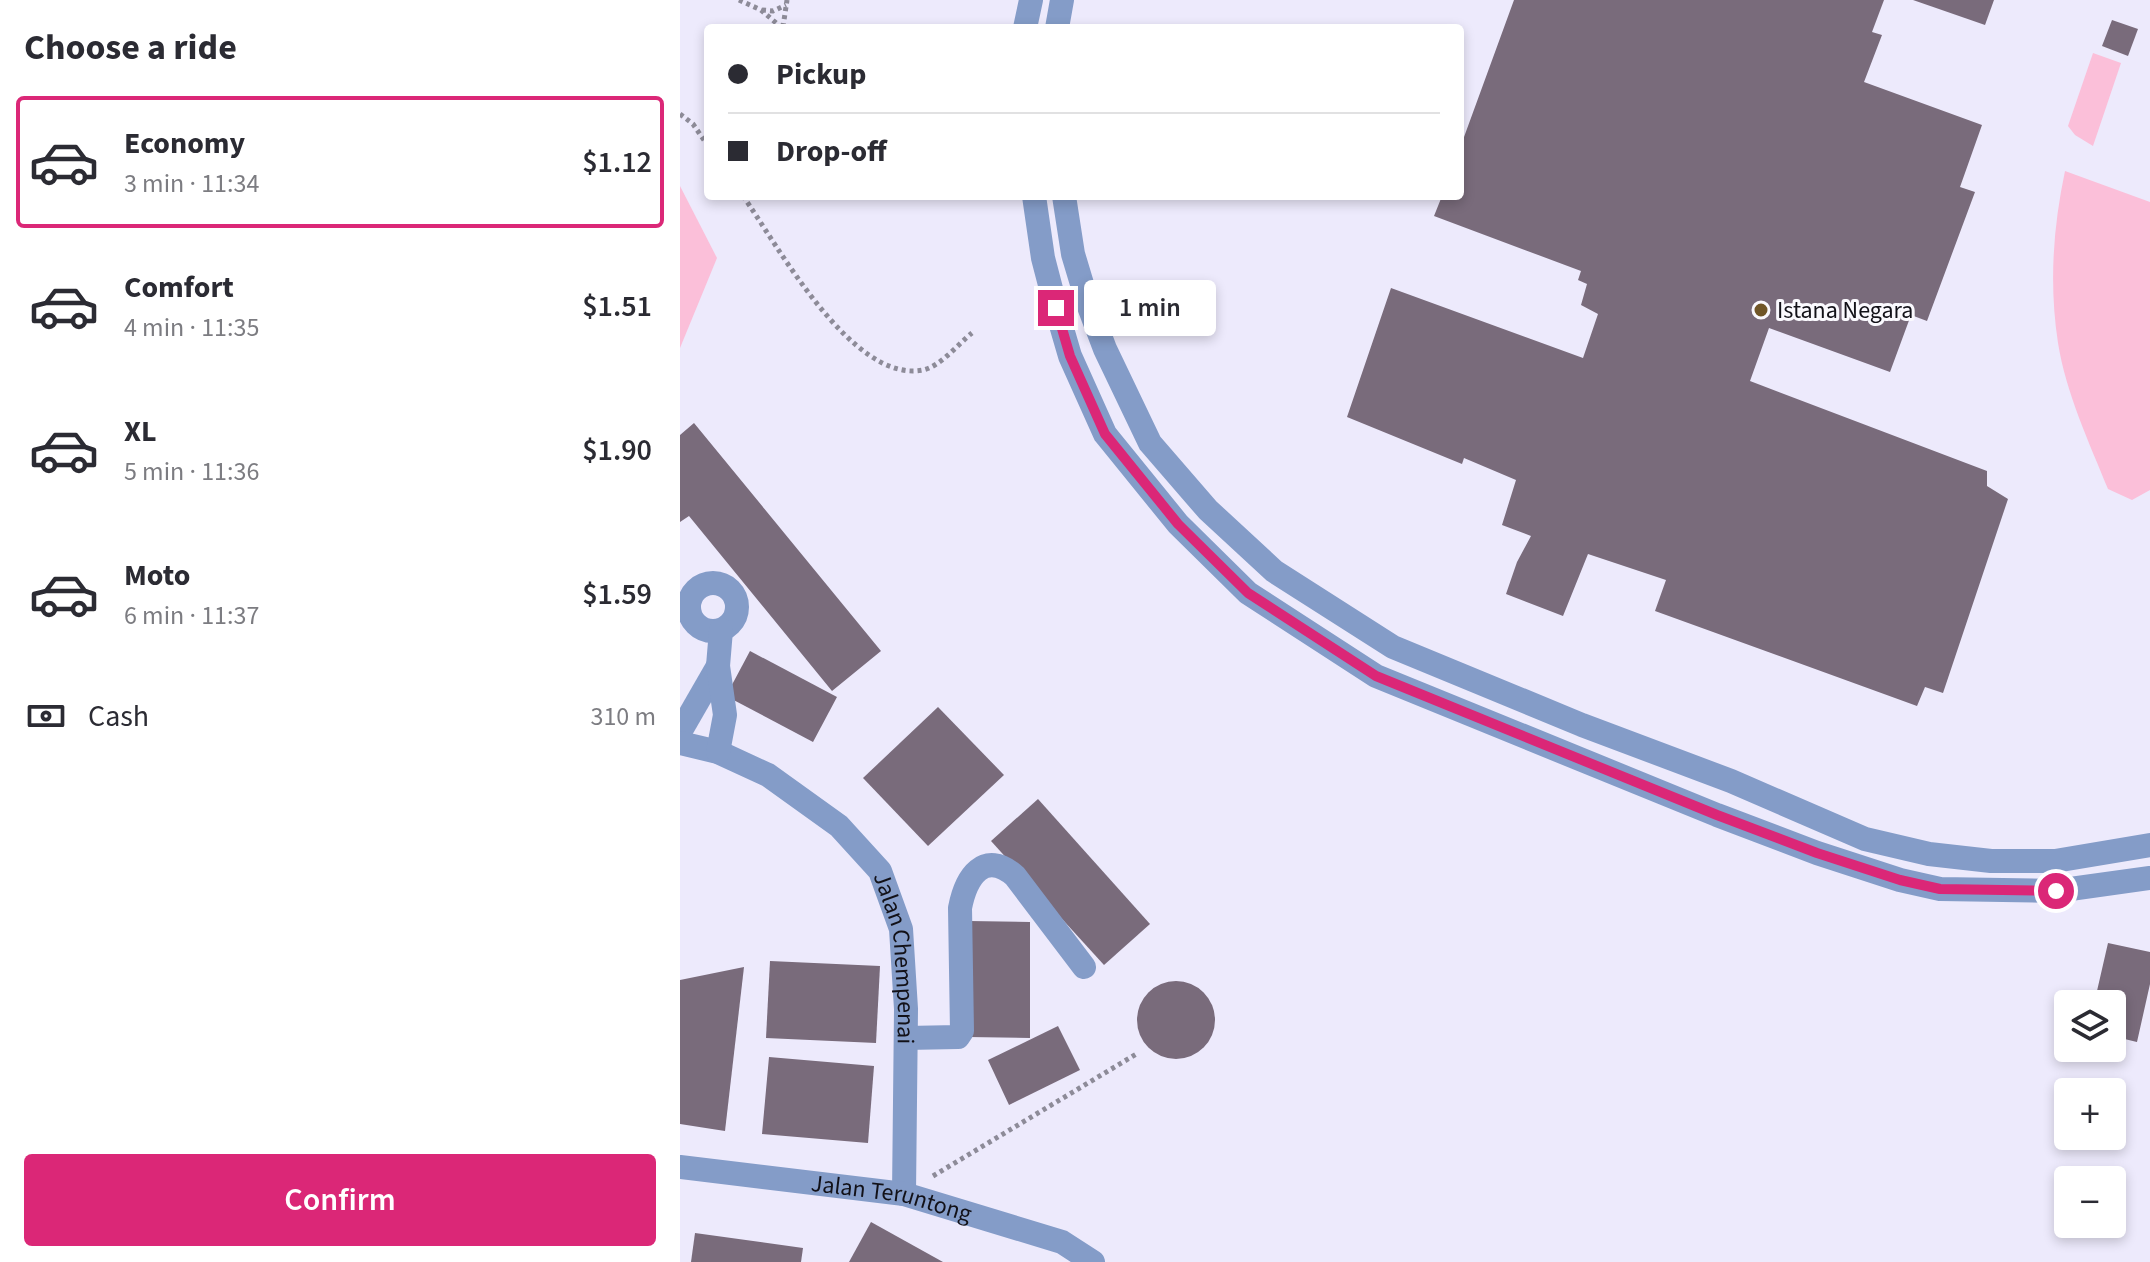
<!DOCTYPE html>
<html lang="en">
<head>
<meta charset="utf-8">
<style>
  body { margin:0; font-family:"Source Sans 3",sans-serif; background:#f2f2f3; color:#2b2b33; height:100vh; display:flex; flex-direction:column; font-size:30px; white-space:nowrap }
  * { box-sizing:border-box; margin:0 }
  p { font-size:26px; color:#7c7c81 }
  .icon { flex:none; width:44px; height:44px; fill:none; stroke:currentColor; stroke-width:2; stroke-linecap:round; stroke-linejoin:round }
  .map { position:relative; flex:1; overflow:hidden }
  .side { display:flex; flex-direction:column; background:#fff; width:680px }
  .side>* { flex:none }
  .guide { position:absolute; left:24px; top:24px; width:760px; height:176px; border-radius:8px; box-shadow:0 4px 12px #0003; display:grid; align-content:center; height:176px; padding:0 24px; background:#fff }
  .buttons { position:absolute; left:1374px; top:990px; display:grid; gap:16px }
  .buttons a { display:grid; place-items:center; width:72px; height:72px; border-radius:8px; background:#fff; box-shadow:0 4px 12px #0003; font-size:40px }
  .end { position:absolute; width:36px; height:36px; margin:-18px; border:10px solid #db2777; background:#fff; box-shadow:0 0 0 4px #fff }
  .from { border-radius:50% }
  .bubble { position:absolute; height:56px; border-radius:8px; background:#fff; box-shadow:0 4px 12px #0003; font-size:26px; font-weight:600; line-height:56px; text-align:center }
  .guide b { display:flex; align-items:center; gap:28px; height:76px; font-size:30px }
  .guide b+b { border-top:2px solid #e1e1e2 }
  .guide i { width:20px; height:20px; background:#2b2b33 }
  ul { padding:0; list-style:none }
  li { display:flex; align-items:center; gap:24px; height:132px; margin:0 16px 12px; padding:0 8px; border:4px solid transparent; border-radius:8px }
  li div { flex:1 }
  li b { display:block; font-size:30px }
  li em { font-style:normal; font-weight:600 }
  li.on { border-color:#db2777 }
  li>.icon { width:72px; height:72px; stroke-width:1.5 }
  h2 { padding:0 24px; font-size:36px; line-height:96px }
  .pay { display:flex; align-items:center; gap:20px; height:88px; padding:0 24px; font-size:30px }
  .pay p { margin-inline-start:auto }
  .action { display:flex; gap:16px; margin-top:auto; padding:16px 24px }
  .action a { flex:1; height:92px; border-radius:8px; background:#db2777; color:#fff; font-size:32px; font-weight:600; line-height:92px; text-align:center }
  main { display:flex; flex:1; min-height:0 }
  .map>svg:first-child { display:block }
  .green { fill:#fbbfd9 }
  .building { fill:#796b7b }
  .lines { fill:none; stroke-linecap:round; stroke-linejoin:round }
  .path { stroke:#8d8b98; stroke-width:5; stroke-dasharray:4 4; stroke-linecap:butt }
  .minor { stroke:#849cc8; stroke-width:24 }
  .route { stroke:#db2777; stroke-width:10 }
  .poi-dot { fill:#705628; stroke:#faf9fe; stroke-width:3 }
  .labels { text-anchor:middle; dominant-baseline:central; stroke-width:6; stroke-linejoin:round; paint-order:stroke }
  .poi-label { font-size:24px; fill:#121118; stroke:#faf9fe; text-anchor:start }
  .street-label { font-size:24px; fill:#121118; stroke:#faf9fe }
</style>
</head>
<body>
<main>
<section class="side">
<h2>Choose a ride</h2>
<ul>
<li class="on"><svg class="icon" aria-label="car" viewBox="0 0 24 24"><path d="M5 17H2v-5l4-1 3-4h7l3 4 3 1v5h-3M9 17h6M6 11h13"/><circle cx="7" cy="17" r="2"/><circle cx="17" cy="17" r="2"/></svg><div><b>Economy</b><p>3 min · 11:34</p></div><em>$1.12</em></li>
<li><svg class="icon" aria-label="car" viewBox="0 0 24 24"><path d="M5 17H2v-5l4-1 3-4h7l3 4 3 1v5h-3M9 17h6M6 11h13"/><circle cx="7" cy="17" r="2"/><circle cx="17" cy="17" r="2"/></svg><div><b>Comfort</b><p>4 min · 11:35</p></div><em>$1.51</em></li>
<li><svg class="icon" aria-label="car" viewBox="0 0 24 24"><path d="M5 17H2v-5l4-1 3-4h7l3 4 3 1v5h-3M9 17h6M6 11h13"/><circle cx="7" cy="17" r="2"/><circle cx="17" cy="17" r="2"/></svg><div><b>XL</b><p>5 min · 11:36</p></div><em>$1.90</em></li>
<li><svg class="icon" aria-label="car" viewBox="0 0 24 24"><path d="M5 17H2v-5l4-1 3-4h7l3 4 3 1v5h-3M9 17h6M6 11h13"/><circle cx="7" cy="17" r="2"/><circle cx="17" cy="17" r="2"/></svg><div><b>Moto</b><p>6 min · 11:37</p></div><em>$1.59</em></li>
</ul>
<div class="pay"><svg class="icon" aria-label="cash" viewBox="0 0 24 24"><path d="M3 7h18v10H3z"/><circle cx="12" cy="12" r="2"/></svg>Cash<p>310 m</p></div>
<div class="action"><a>Confirm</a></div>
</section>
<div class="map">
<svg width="1470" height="1262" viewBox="0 0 1470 1262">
  <rect width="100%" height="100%" fill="#edeafc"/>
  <g class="green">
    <polygon points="1413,53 1441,63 1413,146 1395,135 1388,126"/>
    <path d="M1385,171l85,31v288l-18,10 -24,-11c-19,-47 -42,-96 -50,-146 -9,-59 -5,-115 7,-172z"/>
    <polygon points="0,186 37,258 0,348"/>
  </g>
  <g class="building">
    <polygon points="834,0 1204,0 1192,32 1202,35 1184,82 1302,125 1280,187 1295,192 1247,321 1231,315 1210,372 1089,328 1070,381 1307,471 1307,486 1328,499 1263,693 1245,687 1237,706 975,611 986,580 908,554 883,616 826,594 837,562 851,536 822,525 836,480 784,458 782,464 667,417 711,288 903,358 918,314 901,305 907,284 898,280 901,271 754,216 762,196 780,196 780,148"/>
    <polygon points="1233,0 1314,0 1305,25"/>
    <polygon points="1432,20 1458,29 1448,56 1422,46"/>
    <polygon points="14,423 201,651 152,691 9,516 0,522 0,435"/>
    <polygon points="70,651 157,697 133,742 46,696"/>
    <polygon points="258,707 324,775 248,846 183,778"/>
    <polygon points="358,799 470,924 424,965 311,841"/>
    <polygon points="289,921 350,922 350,1038 288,1037"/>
    <polygon points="1428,943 1470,952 1470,984 1457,1042 1432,1036 1432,1004 1414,1004"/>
    <polygon points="90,961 200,966 196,1043 86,1038"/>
    <polygon points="64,967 45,1131 0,1124 0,980"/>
    <circle cx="496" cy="1020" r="39"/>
    <polygon points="378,1026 400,1070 329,1105 308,1060"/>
    <polygon points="89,1057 194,1066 188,1143 82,1134"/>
    <polygon points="191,1222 263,1262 169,1262"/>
    <polygon points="15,1233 123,1248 121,1262 11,1262"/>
  </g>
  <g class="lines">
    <g class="path">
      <polyline points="59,0 81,10 102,28"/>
      <polyline points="82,10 93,11 106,5"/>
      <polyline points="103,27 107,0"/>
      <polyline points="0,114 13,124 28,146"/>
      <path d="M63,196c34,48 109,188 180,174 18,-4 35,-26 49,-37"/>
      <polyline points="0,619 14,620"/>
      <polyline points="253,1176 458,1053"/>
    </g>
    <g class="minor">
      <polyline points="345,28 351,0"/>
      <polyline points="377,28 382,0"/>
      <polyline points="354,196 363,258 376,308 390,356 425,434 498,524 568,593 696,676 1037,815 1137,853 1220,880 1260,889 1376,891 1470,878"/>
      <polyline points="384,196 393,254 408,304 425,349 470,443 528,510 594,571 713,647 902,725 1051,781 1185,839 1249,854 1311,861 1375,861 1470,845"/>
      <circle cx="33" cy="607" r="24"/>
      <polyline points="0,732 38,666"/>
      <path id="s1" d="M0,743l38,9 50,23 71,51 41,45 21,58 5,80 -2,185"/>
      <polyline points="38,752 45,715 38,666 41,630"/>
      <path d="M226,1038l52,-1 4,-6 -2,-123c6,-31 24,-59 55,-32l69,91"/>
      <path id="s2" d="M0,1167l224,27 158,48 31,20"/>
    </g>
  </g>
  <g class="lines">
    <polyline class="route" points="376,308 390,356 425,434 498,524 568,593 696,676 1037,815 1137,853 1220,880 1260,889 1376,891"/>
  </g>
  <circle class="poi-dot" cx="1081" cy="310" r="8"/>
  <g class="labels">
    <g class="poi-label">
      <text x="1097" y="310">Istana Negara</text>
    </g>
    <g class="street-label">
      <text stroke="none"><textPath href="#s1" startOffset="332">Jalan Chempenai</textPath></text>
      <text stroke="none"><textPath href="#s2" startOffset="214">Jalan Teruntong</textPath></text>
    </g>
  </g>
</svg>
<div class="buttons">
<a><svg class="icon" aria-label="layers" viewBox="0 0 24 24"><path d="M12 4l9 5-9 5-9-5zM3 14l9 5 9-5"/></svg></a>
<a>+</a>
<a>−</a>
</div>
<i class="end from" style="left:1376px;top:891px"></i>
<i class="end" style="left:376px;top:308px"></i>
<div class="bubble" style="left:404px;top:280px;width:132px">1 min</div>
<div class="guide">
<b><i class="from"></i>Pickup</b>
<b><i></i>Drop-off</b>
</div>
</div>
</main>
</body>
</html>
